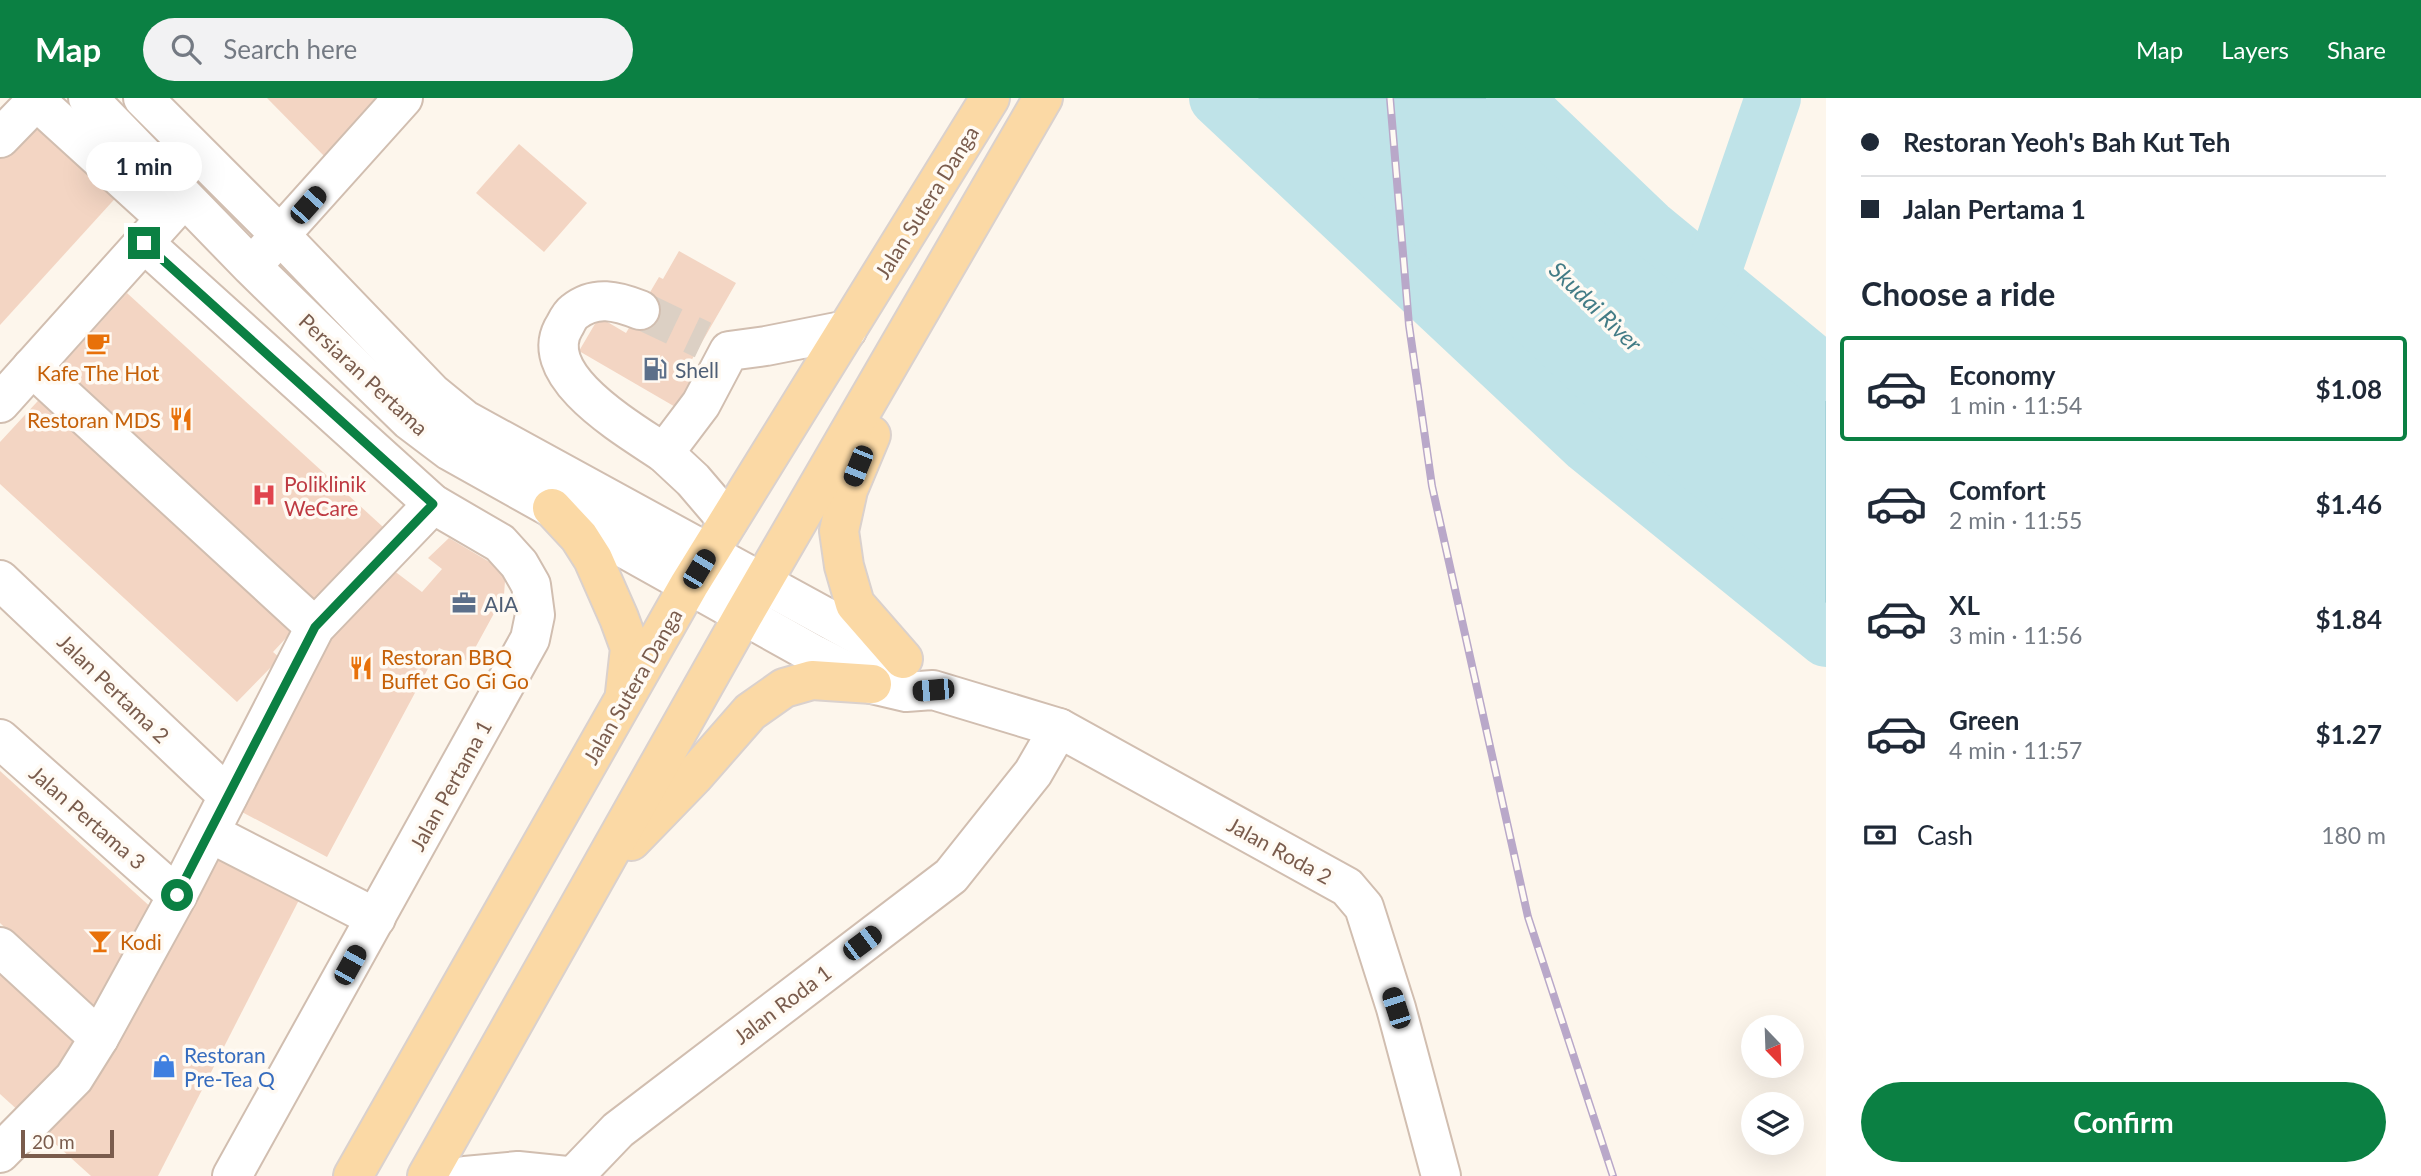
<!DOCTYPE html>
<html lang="en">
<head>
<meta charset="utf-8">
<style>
  body { margin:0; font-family:Lato,sans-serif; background:#f2f2f3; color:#1f2937; height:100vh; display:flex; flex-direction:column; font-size:26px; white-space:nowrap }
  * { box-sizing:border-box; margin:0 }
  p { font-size:23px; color:#747a83 }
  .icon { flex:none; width:38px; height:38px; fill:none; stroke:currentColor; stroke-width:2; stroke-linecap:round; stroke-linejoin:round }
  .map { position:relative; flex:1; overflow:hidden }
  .side { display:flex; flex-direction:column; background:#fff; width:595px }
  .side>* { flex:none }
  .top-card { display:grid; align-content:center; height:154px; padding:0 35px; background:#fff }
  .needle { width:46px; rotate:157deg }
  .fabs { position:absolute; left:1741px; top:917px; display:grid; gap:14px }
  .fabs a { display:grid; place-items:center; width:63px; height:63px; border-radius:50%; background:#fff; box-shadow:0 7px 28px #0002; font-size:35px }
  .scale { position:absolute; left:21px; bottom:18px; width:93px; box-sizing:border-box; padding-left:7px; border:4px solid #7a5c4d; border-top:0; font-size:19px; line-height:24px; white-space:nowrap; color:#7a5c4d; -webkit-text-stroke:5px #fffaf3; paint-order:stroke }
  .end { position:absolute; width:32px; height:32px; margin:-16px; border:9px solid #0b8043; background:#fff; box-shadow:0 0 0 4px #fff }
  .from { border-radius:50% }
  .bubble { position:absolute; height:49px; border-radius:24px; background:#fff; box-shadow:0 7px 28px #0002; font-size:23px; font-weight:700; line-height:49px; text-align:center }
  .car { position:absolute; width:21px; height:42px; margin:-21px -10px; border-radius:9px; box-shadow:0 0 5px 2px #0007; background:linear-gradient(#222 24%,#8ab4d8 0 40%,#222 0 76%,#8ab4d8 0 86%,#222 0) }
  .top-card b { display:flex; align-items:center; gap:24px; height:66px; font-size:26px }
  .top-card b+b { border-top:2px solid #e0e1e3 }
  .top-card i { width:18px; height:18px; background:#1f2937 }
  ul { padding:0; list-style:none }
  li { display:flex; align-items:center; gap:21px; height:105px; margin:0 14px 10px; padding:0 21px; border:4px solid transparent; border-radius:7px }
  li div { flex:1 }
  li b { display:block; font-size:26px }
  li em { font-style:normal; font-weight:700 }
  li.selected { border-color:#0b8043 }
  li>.icon { width:63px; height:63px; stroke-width:1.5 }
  h2 { padding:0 35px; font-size:32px; line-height:84px }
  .pay { display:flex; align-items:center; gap:18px; height:77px; padding:0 35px; font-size:26px }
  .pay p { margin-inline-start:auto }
  .cta { display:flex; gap:14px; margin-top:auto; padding:14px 35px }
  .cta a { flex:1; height:80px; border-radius:42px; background:#0b8043; color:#fff; font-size:28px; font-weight:700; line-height:80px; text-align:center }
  header { display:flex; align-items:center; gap:42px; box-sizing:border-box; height:98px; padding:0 35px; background:#0b8043; color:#fff }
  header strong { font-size:33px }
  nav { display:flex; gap:38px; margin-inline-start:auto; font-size:24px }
  .search { width:490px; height:63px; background:#f2f2f3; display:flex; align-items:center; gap:18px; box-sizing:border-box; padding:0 24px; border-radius:38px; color:#747a83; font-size:26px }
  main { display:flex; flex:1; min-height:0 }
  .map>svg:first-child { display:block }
  .water { fill:#bfe3e8; stroke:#a5d3da; stroke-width:2 }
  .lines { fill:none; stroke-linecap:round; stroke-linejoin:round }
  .river { stroke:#bfe3e8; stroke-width:56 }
  .building { fill:#f3d5c3 }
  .minor-tunnel { stroke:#dcd0c4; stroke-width:38; stroke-dasharray:38 19; stroke-linecap:butt }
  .minor-casing { stroke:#d1beb0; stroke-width:42 }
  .major-casing { stroke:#dad1cd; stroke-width:42 }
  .minor { stroke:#fff; stroke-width:38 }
  .major { stroke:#fbd9a5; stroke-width:38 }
  .rail-casing { stroke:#b9a8c9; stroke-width:8 }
  .rail { stroke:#fffaf3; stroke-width:5; stroke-dasharray:16; stroke-linecap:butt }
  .route { stroke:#0b8043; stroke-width:9 }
  .labels { text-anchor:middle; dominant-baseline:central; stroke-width:7; stroke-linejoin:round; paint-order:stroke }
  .street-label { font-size:21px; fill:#7a5c4d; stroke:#fffaf3 }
  .service-label { font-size:21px; fill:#4e5e75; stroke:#fffaf3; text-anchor:start }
  .food-label { font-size:21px; fill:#c56008; stroke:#fffaf3; text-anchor:start }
  .health-label { font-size:21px; fill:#be3a42; stroke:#fffaf3; text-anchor:start }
  .shop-label { font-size:21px; fill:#366cbe; stroke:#fffaf3; text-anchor:start }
  .water-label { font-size:23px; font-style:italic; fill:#437c86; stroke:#fffaf3 }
</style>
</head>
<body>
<header>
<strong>Map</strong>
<div class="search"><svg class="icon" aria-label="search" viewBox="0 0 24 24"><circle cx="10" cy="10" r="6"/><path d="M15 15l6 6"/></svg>Search here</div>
<nav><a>Map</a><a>Layers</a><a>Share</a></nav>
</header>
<main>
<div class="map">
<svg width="1826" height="1078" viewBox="0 0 1826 1078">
  <rect width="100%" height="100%" fill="#fdf6ec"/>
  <polygon class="water" points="1217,0 1514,0 1649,129 1826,275 1826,541 1587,347"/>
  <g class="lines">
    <g class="river">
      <polyline points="1217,0 1587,347 1826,541"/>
      <polyline points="1514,0 1649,129 1826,275"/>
      <polyline points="1690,208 1711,180 1773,0"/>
    </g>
  </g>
  <g class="building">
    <polygon points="267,0 393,0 329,63"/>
    <polygon points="33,15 121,94 0,227 0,51"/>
    <polygon points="519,46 587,105 544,154 476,95"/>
    <polygon points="679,153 736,185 687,270 704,280 684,314 579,253 599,219 626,235 659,179 663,181"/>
    <polygon points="127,195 394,439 308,513 51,279"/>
    <polygon points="48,292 301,524 273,554 280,560 237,604 0,386 0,344"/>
    <polygon points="449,440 498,469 505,483 504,497 468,563 439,550 327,759 225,705 287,588 393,472 422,494 442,471 428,460"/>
    <polygon points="0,673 154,812 94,913 0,825"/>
    <polygon points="212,758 299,802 158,1078 91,1078 41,1033"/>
    <polygon points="0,864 82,936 71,963 21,1015 0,996"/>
  </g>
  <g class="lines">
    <polyline class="minor-tunnel" points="640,212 703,242"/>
    <g class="minor-casing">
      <g id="minor">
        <polyline points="88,0 251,168 409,322 450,353 815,557 872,586 906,594 933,592 1059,630 1347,789 1364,809 1396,910 1441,1078"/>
        <polyline points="143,0 280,137 432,295 465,322 902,561"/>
        <polyline points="0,40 33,6 42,8 165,120"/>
        <polyline points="144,145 433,406 500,445 519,466 531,487 535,517 530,541 232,1078"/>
        <polyline points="262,157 403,0"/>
        <path d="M640,212c-23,-9 -45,-15 -66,2 -4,3 -7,9 -9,13 -33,50 67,106 99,128"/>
        <polyline points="32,269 315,529"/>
        <polyline points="0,305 184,100"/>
        <polyline points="728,423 693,382 664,355 701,306 729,253 766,248 847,232"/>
        <polyline points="0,482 228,698"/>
        <polyline points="0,641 177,798"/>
        <polyline points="210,735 376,820"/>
        <polyline points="0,849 99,940"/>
        <polyline points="0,1055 74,980 99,940 177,798 315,529 433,406"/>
        <polyline points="465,1078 518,1073 567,1078"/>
        <polyline points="574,1078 618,1032 951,778 1033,675 1059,630"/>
      </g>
    </g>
    <g class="major-casing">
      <g id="major">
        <polyline points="871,337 848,392 839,433 844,468 855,506 903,561"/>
        <polyline points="552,410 579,439 593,461 619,520 630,550 625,595"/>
        <polyline points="631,743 694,678 750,614 784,590 812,582 872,586"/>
        <polyline points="353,1078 689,487 990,0"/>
        <polyline points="427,1078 744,516 1043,0"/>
      </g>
    </g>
    <use href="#minor" class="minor"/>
    <use href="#major" class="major"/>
    <g class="rail-casing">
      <polyline id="rail" points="1390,0 1409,227 1432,388 1528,819 1613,1078"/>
    </g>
    <use href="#rail" class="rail"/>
  </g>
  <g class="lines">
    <polyline class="route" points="144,145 433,406 315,529 177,797"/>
  </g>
  <defs>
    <g id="cafe-bare" transform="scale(1.89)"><path d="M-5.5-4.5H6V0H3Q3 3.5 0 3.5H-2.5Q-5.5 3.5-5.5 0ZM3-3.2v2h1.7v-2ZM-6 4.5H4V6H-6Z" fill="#e8710a" stroke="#fffaf3" stroke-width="2.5" paint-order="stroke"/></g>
    <g id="fuel-bare" transform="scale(1.89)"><path d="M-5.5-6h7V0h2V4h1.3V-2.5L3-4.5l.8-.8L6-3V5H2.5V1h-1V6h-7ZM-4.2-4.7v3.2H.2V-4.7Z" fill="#5c6f8a" stroke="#fffaf3" stroke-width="2.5" paint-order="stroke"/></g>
    <g id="restaurant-bare" transform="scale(1.89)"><path d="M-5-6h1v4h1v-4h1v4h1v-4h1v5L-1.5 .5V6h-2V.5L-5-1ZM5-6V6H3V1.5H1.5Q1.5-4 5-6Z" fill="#e8710a" stroke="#fffaf3" stroke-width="2.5" paint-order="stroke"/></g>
    <g id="hospital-bare" transform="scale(1.89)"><path d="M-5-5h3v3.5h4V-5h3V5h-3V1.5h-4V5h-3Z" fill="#e0444e" stroke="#fffaf3" stroke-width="2.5" paint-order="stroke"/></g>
    <g id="office-bare" transform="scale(1.89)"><path d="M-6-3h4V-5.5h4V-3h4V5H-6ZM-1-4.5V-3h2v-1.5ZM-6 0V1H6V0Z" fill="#5c6f8a" stroke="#fffaf3" stroke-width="2.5" paint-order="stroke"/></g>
    <g id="bar-bare" transform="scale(1.89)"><path d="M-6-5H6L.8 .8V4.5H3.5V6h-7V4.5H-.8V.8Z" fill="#e8710a" stroke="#fffaf3" stroke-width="2.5" paint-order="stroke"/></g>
    <g id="shop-bare" transform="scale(1.89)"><path d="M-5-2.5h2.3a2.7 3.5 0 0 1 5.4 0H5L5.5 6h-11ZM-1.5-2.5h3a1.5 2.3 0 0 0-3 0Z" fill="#3f7fe0" stroke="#fffaf3" stroke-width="2.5" paint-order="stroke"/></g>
  </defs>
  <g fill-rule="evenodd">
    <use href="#cafe-bare" x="98" y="245"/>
    <use href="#fuel-bare" x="655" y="271"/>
    <use href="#restaurant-bare" x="181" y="321"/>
    <use href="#hospital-bare" x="264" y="397"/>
    <use href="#office-bare" x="464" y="505"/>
    <use href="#restaurant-bare" x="361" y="570"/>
    <use href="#bar-bare" x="100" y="843"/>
    <use href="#shop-bare" x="164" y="968"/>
  </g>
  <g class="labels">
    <g class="street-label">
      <text transform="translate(926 104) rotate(-58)">Jalan Sutera Danga</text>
      <text transform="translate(364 276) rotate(43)">Persiaran Pertama</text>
      <text transform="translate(632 588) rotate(-60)">Jalan Sutera Danga</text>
      <text transform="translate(114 590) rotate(44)">Jalan Pertama 2</text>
      <text transform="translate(450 687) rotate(-61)">Jalan Pertama 1</text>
      <text transform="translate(88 719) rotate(41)">Jalan Pertama 3</text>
      <text transform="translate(1280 752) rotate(29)">Jalan Roda 2</text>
      <text transform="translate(782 906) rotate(-37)">Jalan Roda 1</text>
    </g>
    <g class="service-label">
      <text x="675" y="271">Shell</text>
      <text x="484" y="505">AIA</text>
    </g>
    <g class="food-label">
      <text x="98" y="274" text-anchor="middle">Kafe The Hot</text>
      <text x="161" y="321" text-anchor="end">Restoran MDS</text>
      <text x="381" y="558">Restoran BBQ<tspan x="381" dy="24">Buffet Go Gi Go</tspan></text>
      <text x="120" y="843">Kodi</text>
    </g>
    <g class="health-label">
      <text x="284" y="385">Poliklinik<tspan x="284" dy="24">WeCare</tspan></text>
    </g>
    <g class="shop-label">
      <text x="184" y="956">Restoran<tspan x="184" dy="24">Pre-Tea Q</tspan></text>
    </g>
    <g class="water-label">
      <text transform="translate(1596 208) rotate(44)">Skudai River</text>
    </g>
  </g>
</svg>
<div class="fabs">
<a><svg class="needle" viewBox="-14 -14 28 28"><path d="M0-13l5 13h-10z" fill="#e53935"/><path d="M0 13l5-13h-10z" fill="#747a83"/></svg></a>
<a><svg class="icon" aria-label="layers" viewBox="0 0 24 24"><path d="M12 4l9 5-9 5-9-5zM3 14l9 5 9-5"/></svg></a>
</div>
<div class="scale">20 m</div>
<i class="end from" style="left:177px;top:797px"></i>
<i class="end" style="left:144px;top:145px"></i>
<div class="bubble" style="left:86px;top:44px;width:116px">1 min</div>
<i class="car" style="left:308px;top:107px;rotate:42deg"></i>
<i class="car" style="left:858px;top:368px;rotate:202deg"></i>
<i class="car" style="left:699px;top:471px;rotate:31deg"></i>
<i class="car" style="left:933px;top:592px;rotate:265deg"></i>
<i class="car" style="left:862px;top:845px;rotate:53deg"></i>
<i class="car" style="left:350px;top:867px;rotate:29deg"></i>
<i class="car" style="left:1396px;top:910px;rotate:342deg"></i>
</div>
<section class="side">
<div class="top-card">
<b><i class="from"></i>Restoran Yeoh's Bah Kut Teh</b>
<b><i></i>Jalan Pertama 1</b>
</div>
<h2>Choose a ride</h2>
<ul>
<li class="selected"><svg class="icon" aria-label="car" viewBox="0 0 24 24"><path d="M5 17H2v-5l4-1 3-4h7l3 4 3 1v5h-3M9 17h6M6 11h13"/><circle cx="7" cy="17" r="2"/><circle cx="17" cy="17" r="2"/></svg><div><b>Economy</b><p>1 min · 11:54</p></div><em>$1.08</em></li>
<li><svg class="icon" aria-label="car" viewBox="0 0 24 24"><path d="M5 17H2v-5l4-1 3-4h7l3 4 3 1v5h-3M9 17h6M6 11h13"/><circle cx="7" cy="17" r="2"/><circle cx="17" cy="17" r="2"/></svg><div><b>Comfort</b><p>2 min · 11:55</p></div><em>$1.46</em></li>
<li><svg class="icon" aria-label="car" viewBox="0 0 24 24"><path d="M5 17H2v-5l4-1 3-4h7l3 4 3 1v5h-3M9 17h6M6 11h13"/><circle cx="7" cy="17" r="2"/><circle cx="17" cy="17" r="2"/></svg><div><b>XL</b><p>3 min · 11:56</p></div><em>$1.84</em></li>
<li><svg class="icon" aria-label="car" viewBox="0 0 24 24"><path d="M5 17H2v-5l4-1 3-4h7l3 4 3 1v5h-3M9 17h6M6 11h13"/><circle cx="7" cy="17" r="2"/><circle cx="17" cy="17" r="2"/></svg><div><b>Green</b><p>4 min · 11:57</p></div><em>$1.27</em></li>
</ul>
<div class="pay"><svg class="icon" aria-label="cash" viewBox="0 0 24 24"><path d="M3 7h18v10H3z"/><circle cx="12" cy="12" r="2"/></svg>Cash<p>180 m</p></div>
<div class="cta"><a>Confirm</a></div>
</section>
</main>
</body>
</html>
